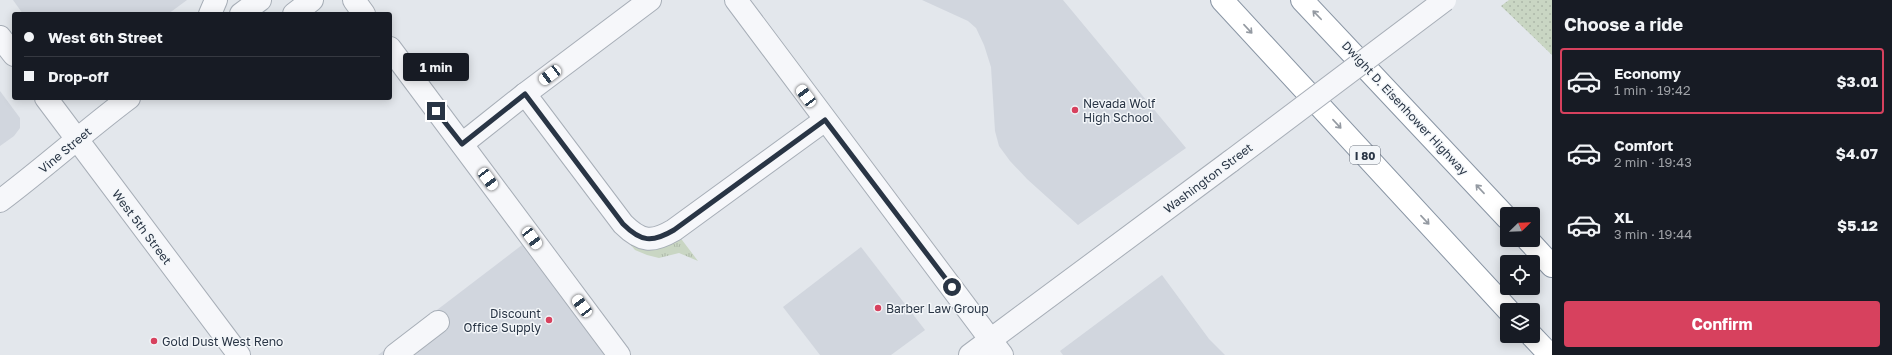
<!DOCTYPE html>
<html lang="en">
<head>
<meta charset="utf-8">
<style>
  body { margin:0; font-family:"Golos Text",sans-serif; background:#242831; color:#f1f3f6; height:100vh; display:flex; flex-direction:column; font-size:15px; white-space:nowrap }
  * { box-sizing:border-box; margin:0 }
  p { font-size:13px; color:#9ea1a6 }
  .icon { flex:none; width:22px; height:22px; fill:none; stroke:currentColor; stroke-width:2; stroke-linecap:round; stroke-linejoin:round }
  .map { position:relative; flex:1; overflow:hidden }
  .side { display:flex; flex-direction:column; background:#171b24; width:340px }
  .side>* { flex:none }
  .top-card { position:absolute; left:12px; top:12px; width:380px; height:88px; border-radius:4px; box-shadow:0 2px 10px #0003; display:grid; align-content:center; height:88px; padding:0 12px; background:#171b24 }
  .needle { width:26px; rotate:67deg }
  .buttons { position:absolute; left:1500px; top:207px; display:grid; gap:8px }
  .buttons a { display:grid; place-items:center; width:40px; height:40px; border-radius:4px; background:#171b24; box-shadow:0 2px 10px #0003; font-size:20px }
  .end { position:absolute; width:18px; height:18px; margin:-9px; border:5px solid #293545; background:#fff; box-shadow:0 0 0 2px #fff }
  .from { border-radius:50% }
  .bubble { position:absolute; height:28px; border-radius:4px; background:#171b24; box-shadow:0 2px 10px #0003; font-size:13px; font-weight:700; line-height:28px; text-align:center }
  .car { position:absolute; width:12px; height:24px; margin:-12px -6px; border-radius:5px; box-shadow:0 0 3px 1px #0007; background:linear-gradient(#fff 24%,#345 0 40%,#fff 0 76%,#345 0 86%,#fff 0) }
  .top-card b { display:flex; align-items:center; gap:14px; height:38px; font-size:15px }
  .top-card b+b { border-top:1px solid #363941 }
  .top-card i { width:10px; height:10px; background:#f1f3f6 }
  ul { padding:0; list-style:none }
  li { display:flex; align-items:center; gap:12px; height:66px; margin:0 8px 6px; padding:0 4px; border:2px solid transparent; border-radius:4px }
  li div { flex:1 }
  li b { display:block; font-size:15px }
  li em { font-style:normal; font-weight:700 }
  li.current { border-color:#d7415e }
  li>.icon { width:36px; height:36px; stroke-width:1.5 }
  h2 { padding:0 12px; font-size:18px; line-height:48px }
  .button { display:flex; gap:8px; margin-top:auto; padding:8px 12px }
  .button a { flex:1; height:46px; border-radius:4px; background:#d7415e; color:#fff; font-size:16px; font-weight:700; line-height:46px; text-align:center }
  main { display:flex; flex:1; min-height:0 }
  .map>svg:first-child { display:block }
  .built { fill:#d1d6de }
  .grass { fill:url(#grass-tufts) }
  .park { fill:url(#park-dots) }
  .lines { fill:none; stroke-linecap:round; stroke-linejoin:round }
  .minor-casing { stroke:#a7aeb7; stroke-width:24 }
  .highway-casing { stroke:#8995a4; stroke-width:24 }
  .minor { stroke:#f6f7fa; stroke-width:22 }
  .highway { stroke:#fff; stroke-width:22 }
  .minor-bridge-casing { stroke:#a7aeb7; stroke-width:24; stroke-linecap:butt }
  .minor-bridge { stroke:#f6f7fa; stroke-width:22 }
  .oneway { stroke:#949aa2 }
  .route { stroke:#293545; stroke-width:5 }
  .poi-dot { fill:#d7415e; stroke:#f3f6f9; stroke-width:1.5 }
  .labels { text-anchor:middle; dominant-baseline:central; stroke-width:3; stroke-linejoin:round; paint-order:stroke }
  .shield { fill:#f3f6f9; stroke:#666f7b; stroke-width:1 }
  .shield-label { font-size:11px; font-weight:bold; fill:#293545 }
  .poi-label { font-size:12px; fill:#293545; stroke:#f3f6f9; text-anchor:start }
  .street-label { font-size:12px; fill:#293545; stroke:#f3f6f9 }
</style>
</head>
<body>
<main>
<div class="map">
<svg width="1552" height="355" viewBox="0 0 1552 355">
  <defs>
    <pattern id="grass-tufts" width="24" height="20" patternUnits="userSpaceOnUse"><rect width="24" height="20" fill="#c9d6c3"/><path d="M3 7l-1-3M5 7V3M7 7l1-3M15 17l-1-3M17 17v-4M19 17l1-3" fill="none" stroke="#adb8a9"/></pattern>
    <pattern id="park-dots" width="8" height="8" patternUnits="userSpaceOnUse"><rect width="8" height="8" fill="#c9d6c3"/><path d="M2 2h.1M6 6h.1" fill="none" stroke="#adb8a9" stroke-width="1.8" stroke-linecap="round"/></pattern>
  </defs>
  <rect width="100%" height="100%" fill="#e3e7ec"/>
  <g class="built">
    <polygon points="13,0 187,0 168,14 23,14"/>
    <polygon points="922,0 1063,0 1186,148 1078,225 1027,179 1010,161 999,146 995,131 991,67 984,45 976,28 968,21"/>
    <polygon points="0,91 20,118 20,128 14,136 0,146"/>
    <polygon points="522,245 605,355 378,355"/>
    <polygon points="861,247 925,330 891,355 820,355 783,307"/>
    <polygon points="1162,275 1209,339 1225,355 1063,355 1060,351"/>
  </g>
  <polygon class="grass" points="679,236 698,261 679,253 659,258 647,255 635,250 624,237"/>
  <polygon class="park" points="1509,0 1552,0 1552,55 1501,6"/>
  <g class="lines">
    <g class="minor-casing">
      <g id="minor">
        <polyline points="354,0 364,14"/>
        <polyline points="736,0 1002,355"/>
        <polyline points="210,14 216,0"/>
        <polyline points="241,14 260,0"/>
        <polyline points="294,14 312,0"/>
        <polyline points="0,37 14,55"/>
        <polyline points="390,48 619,355"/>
        <path d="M525,94l98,130c18,18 29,19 51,6l151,-110"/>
        <polyline points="46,98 239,355"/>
        <polyline points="462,144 525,94 650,0"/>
        <path d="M0,201c44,-33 85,-70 129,-103"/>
        <polyline points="395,355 438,322"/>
        <polyline points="970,355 1231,161"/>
      </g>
    </g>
    <g class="highway-casing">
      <g id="highway">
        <polyline points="1222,0 1508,310"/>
        <polyline points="1302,0 1507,218"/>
        <polyline points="1528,240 1552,266"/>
        <polyline points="1532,336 1550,355"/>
      </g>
    </g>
    <use href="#minor" class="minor"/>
    <use href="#highway" class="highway"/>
    <g class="minor-bridge-casing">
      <polyline id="minor-bridge" points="1231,161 1445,0"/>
    </g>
    <use href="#minor-bridge" class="minor-bridge"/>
  </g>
  <defs><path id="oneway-shaft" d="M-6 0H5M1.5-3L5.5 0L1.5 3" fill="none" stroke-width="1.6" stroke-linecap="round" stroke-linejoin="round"/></defs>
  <g class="oneway">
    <use href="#oneway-shaft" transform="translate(1317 15) rotate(-134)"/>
    <use href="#oneway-shaft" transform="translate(1248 29) rotate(47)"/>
    <use href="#oneway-shaft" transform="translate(1337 124) rotate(47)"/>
    <use href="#oneway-shaft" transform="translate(1480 189) rotate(-133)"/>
    <use href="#oneway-shaft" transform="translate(1425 220) rotate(47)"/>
  </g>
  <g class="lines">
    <path class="route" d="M436,111l26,33 63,-50 98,130c18,18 29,19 51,6l151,-110 127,167"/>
  </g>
  <g class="poi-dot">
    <circle cx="1075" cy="110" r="4"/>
    <circle cx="878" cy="308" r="4"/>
    <circle cx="549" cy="320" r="4"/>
    <circle cx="154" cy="341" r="4"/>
  </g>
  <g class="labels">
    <rect class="shield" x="1350" y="146" width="30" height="18" rx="3"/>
    <g class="shield-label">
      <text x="1365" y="155">I 80</text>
    </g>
    <g class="poi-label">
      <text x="1083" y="103">Nevada Wolf<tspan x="1083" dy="14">High School</tspan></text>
      <text x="886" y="308">Barber Law Group</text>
      <text x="541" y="313" text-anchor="end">Discount<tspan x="541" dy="14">Office Supply</tspan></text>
      <text x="162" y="341">Gold Dust West Reno</text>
    </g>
    <g class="street-label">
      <text transform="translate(1405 108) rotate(47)">Dwight D. Eisenhower Highway</text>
      <text transform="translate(65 150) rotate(-40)">Vine Street</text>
      <text transform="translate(1208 178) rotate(-37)">Washington Street</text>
      <text transform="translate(142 227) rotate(53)">West 5th Street</text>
    </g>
  </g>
</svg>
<div class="buttons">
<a><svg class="needle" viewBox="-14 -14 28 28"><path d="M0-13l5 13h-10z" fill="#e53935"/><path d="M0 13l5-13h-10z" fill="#9ea1a6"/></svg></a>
<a><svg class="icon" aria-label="locate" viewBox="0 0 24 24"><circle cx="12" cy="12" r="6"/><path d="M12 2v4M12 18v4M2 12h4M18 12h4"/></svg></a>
<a><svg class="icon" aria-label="layers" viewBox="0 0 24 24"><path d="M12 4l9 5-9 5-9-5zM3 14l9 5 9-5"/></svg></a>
</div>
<i class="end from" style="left:952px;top:287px"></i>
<i class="end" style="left:436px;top:111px"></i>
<div class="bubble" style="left:403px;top:53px;width:66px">1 min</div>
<i class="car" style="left:550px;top:75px;rotate:233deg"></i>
<i class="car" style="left:806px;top:96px;rotate:323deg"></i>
<i class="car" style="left:488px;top:179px;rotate:143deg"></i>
<i class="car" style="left:532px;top:238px;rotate:143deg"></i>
<i class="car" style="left:582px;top:306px;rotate:323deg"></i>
<div class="top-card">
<b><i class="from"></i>West 6th Street</b>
<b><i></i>Drop-off</b>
</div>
</div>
<section class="side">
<h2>Choose a ride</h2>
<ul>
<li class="current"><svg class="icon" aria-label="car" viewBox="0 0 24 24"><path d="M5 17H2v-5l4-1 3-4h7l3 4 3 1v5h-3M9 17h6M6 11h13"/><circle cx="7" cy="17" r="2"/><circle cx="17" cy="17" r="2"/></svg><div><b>Economy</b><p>1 min · 19:42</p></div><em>$3.01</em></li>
<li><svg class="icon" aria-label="car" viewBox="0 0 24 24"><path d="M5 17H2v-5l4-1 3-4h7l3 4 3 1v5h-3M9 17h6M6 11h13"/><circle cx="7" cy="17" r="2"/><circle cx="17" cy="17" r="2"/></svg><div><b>Comfort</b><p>2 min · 19:43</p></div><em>$4.07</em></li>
<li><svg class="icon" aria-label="car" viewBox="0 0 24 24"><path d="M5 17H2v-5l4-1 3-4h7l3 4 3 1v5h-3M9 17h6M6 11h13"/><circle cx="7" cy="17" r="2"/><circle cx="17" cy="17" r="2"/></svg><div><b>XL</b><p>3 min · 19:44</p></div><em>$5.12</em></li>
</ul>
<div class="button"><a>Confirm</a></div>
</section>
</main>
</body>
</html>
